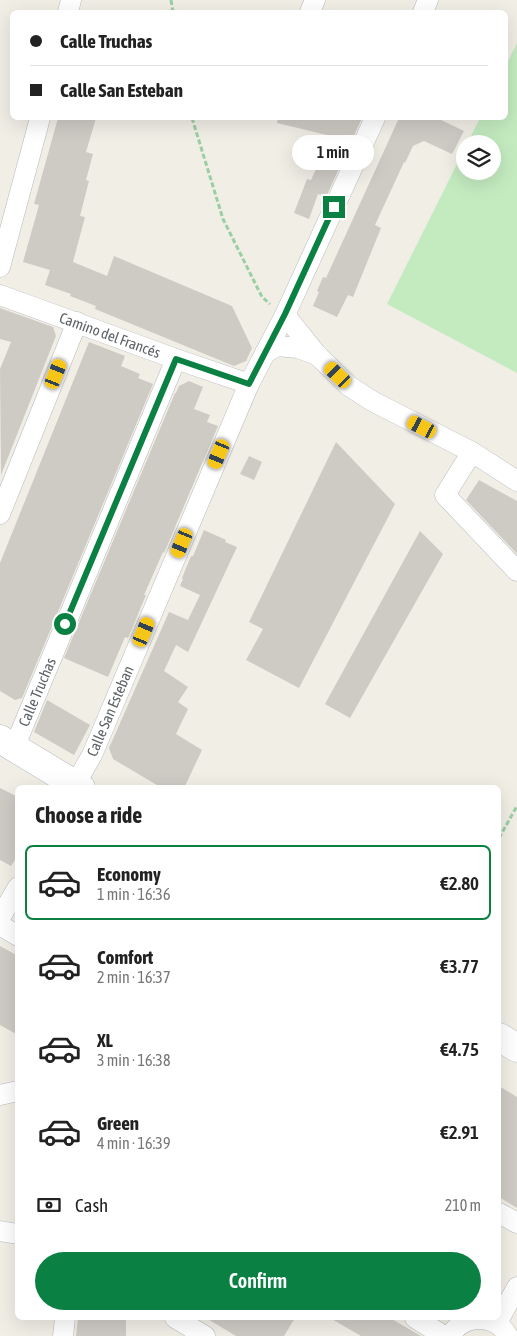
<!DOCTYPE html>
<html lang="en">
<head>
<meta charset="utf-8">
<style>
  body { margin:0; font-family:"Asap Condensed",sans-serif; background:#f2f2f2; color:#222; height:100vh; display:flex; flex-direction:column; font-size:19px; white-space:nowrap }
  * { box-sizing:border-box; margin:0 }
  p { font-size:16px; color:#767676 }
  .icon { flex:none; width:28px; height:28px; fill:none; stroke:currentColor; stroke-width:2; stroke-linecap:round; stroke-linejoin:round }
  .map { position:relative; flex:1; overflow:hidden }
  .drawer { position:absolute; left:15px; top:785px; width:486px; height:535px; display:flex; flex-direction:column; background:#fff; border-radius:8px; box-shadow:0 5px 20px #0002 }
  .drawer>* { flex:none }
  .top-card { position:absolute; left:10px; top:10px; width:498px; height:110px; border-radius:8px; box-shadow:0 5px 20px #0002; display:grid; align-content:center; height:110px; padding:0 20px; background:#fff }
  .buttons { position:absolute; left:456px; top:135px; display:grid; gap:10px }
  .buttons a { display:grid; place-items:center; width:45px; height:45px; border-radius:50%; background:#fff; box-shadow:0 5px 20px #0002; font-size:25px }
  .end { position:absolute; width:22px; height:22px; margin:-11px; border:6px solid #0b8043; background:#fff; box-shadow:0 0 0 2px #fff }
  .from { border-radius:50% }
  .bubble { position:absolute; height:35px; border-radius:18px; background:#fff; box-shadow:0 5px 20px #0002; font-size:16px; font-weight:600; line-height:35px; text-align:center }
  .car { position:absolute; width:15px; height:30px; margin:-15px -8px; border-radius:6px; box-shadow:0 0 4px 1px #0007; background:linear-gradient(#f5c518 24%,#345 0 40%,#f5c518 0 76%,#345 0 86%,#f5c518 0) }
  .top-card b { display:flex; align-items:center; gap:18px; height:48px; font-size:19px }
  .top-card b+b { border-top:1px solid #e0e0e0 }
  .top-card i { width:12px; height:12px; background:#222 }
  ul { padding:0; list-style:none }
  li { display:flex; align-items:center; gap:15px; height:75px; margin:0 10px 8px; padding:0 10px; border:2px solid transparent; border-radius:8px }
  li div { flex:1 }
  li b { display:block; font-size:19px }
  li em { font-style:normal; font-weight:600 }
  li.selected { border-color:#0b8043 }
  li>.icon { width:45px; height:45px; stroke-width:1.5 }
  h2 { padding:0 20px; font-size:22px; line-height:60px }
  .pay { display:flex; align-items:center; gap:12px; height:55px; padding:0 20px; font-size:19px }
  .pay p { margin-inline-start:auto }
  .primary-button { display:flex; gap:10px; margin-top:auto; padding:10px 20px }
  .primary-button a { flex:1; height:58px; border-radius:30px; background:#0b8043; color:#fff; font-size:20px; font-weight:600; line-height:58px; text-align:center }
  .map>svg:first-child { display:block }
  .green { fill:#c4ebc0 }
  .building { fill:#cecbc5 }
  .lines { fill:none; stroke-linecap:round; stroke-linejoin:round }
  .minor-casing { stroke:#b6babe; stroke-width:21 }
  .secondary-casing { stroke:#b7bcc1; stroke-width:29 }
  .path { stroke:#9acfa4; stroke-width:3; stroke-dasharray:5 2.5; stroke-linecap:butt }
  .minor { stroke:#fff; stroke-width:20 }
  .secondary { stroke:#fff; stroke-width:28 }
  .route { stroke:#0b8043; stroke-width:6 }
  .labels { text-anchor:middle; dominant-baseline:central; stroke-width:4; stroke-linejoin:round; paint-order:stroke }
  .street-label { font-size:15px; fill:#5d6368; stroke:#fff }
</style>
</head>
<body>
<div class="map">
<svg width="517" height="1336" viewBox="0 0 517 1336">
  <rect width="100%" height="100%" fill="#f1eee6"/>
  <polygon class="green" points="517,43 517,373 387,304 465,148 465,171 492,171 492,144 467,144 480,118 505,118 505,67"/>
  <g class="building">
    <polygon points="58,118 96,118 86,152 93,154 86,180 89,181 80,216 85,217 73,262 107,276 114,256 232,306 252,348 246,361 234,366 95,309 96,306 70,296 71,294 45,285 50,270 23,262 39,205 34,204"/>
    <polygon points="278,118 362,118 326,197 318,194 309,219 294,213 307,179 311,180 331,136 277,123"/>
    <polygon points="399,118 437,118 464,131 452,154 424,141 413,146 405,163 404,162 375,225 381,228 353,297 348,295 337,317 313,306 319,292 317,291 323,277 326,278"/>
    <polygon points="0,308 53,327 56,336 1,475 0,369 11,342 0,339"/>
    <polygon points="89,342 125,356 121,366 140,374 138,378 153,384 22,698 15,700 0,691 0,563"/>
    <polygon points="189,381 203,387 194,409 210,415 207,422 218,426 164,553 163,552 144,595 146,595 128,638 125,637 108,677 64,658 175,393 176,393 179,386"/>
    <polygon points="336,442 395,504 299,688 246,660 263,629 249,622"/>
    <polygon points="249,456 262,462 254,480 240,474"/>
    <polygon points="479,480 517,501 517,554 466,500"/>
    <polygon points="204,530 226,540 225,542 237,547 188,652 176,645 164,671 188,687 178,702 188,709 176,734 202,750 184,788 162,788 113,759 109,748 169,612 188,620 200,595 180,586 183,579 182,578 191,556 193,556"/>
    <polygon points="420,531 443,554 350,718 325,704"/>
    <polygon points="47,700 90,725 74,755 34,732"/>
    <polygon points="0,788 18,797 18,855 11,866 0,860"/>
    <polygon points="0,946 18,956 18,1035 0,1025"/>
    <polygon points="499,1086 517,1097 517,1208 499,1197"/>
    <polygon points="78,1318 126,1318 126,1336 76,1336"/>
    <polygon points="206,1318 295,1318 284,1336 236,1336"/>
    <polygon points="330,1318 390,1318 421,1336 361,1336"/>
  </g>
  <g class="lines">
    <g class="minor-casing">
      <g id="minor">
        <polyline points="68,12 71,0"/>
        <polyline points="310,12 315,0"/>
        <polyline points="423,12 428,0"/>
        <polyline points="0,267 40,118"/>
        <polyline points="0,295 176,359 249,384"/>
        <polyline points="285,315 317,355 349,386 372,401 472,452 517,481"/>
        <polyline points="265,353 277,346 298,348 317,355"/>
        <polyline points="472,452 445,495 517,571"/>
        <polyline points="0,514 77,322"/>
        <polyline points="14,748 176,359"/>
        <polyline points="73,788 92,755 249,384 285,315 375,118"/>
        <polyline points="0,918 18,887"/>
        <polyline points="0,925 18,936"/>
        <polyline points="0,1095 18,1091"/>
        <polyline points="499,1213 517,1223"/>
        <polyline points="0,1231 18,1234"/>
        <polyline points="175,1318 205,1336"/>
        <polyline points="415,1318 444,1336"/>
        <polyline points="497,1323 517,1287"/>
        <polyline points="63,1336 65,1318"/>
        <path d="M450,1336c13,-22 45,-23 58,0"/>
      </g>
    </g>
    <g class="secondary-casing">
      <g id="secondary">
        <polyline points="0,739 81,788"/>
        <polyline points="499,1037 517,1048"/>
      </g>
    </g>
    <g class="path">
      <polyline points="171,0 173,12"/>
      <polyline points="192,118 223,219 262,297 270,304"/>
      <polyline points="499,838 517,806"/>
    </g>
    <use href="#minor" class="minor"/>
    <use href="#secondary" class="secondary"/>
  </g>
  <g class="lines">
    <polyline class="route" points="65,624 176,359 249,384 285,314 334,207"/>
  </g>
  <g class="labels">
    <g class="street-label">
      <text transform="translate(110 335) rotate(20)">Camino del Francés</text>
      <text transform="translate(37 692) rotate(-67)">Calle Truchas</text>
      <text transform="translate(110 711) rotate(-67)">Calle San Esteban</text>
    </g>
  </g>
</svg>
<div class="buttons">
<a><svg class="icon" aria-label="layers" viewBox="0 0 24 24"><path d="M12 4l9 5-9 5-9-5zM3 14l9 5 9-5"/></svg></a>
</div>
<i class="end from" style="left:65px;top:624px"></i>
<i class="end" style="left:334px;top:207px"></i>
<div class="bubble" style="left:292px;top:135px;width:82px">1 min</div>
<i class="car" style="left:56px;top:374px;rotate:22deg"></i>
<i class="car" style="left:338px;top:375px;rotate:314deg"></i>
<i class="car" style="left:422px;top:427px;rotate:297deg"></i>
<i class="car" style="left:219px;top:454px;rotate:203deg"></i>
<i class="car" style="left:182px;top:543px;rotate:203deg"></i>
<i class="car" style="left:144px;top:632px;rotate:23deg"></i>
<div class="top-card">
<b><i class="from"></i>Calle Truchas</b>
<b><i></i>Calle San Esteban</b>
</div>
<section class="drawer">
<h2>Choose a ride</h2>
<ul>
<li class="selected"><svg class="icon" aria-label="car" viewBox="0 0 24 24"><path d="M5 17H2v-5l4-1 3-4h7l3 4 3 1v5h-3M9 17h6M6 11h13"/><circle cx="7" cy="17" r="2"/><circle cx="17" cy="17" r="2"/></svg><div><b>Economy</b><p>1 min · 16:36</p></div><em>€2.80</em></li>
<li><svg class="icon" aria-label="car" viewBox="0 0 24 24"><path d="M5 17H2v-5l4-1 3-4h7l3 4 3 1v5h-3M9 17h6M6 11h13"/><circle cx="7" cy="17" r="2"/><circle cx="17" cy="17" r="2"/></svg><div><b>Comfort</b><p>2 min · 16:37</p></div><em>€3.77</em></li>
<li><svg class="icon" aria-label="car" viewBox="0 0 24 24"><path d="M5 17H2v-5l4-1 3-4h7l3 4 3 1v5h-3M9 17h6M6 11h13"/><circle cx="7" cy="17" r="2"/><circle cx="17" cy="17" r="2"/></svg><div><b>XL</b><p>3 min · 16:38</p></div><em>€4.75</em></li>
<li><svg class="icon" aria-label="car" viewBox="0 0 24 24"><path d="M5 17H2v-5l4-1 3-4h7l3 4 3 1v5h-3M9 17h6M6 11h13"/><circle cx="7" cy="17" r="2"/><circle cx="17" cy="17" r="2"/></svg><div><b>Green</b><p>4 min · 16:39</p></div><em>€2.91</em></li>
</ul>
<div class="pay"><svg class="icon" aria-label="cash" viewBox="0 0 24 24"><path d="M3 7h18v10H3z"/><circle cx="12" cy="12" r="2"/></svg>Cash<p>210 m</p></div>
<div class="primary-button"><a>Confirm</a></div>
</section>
</div>
</body>
</html>
